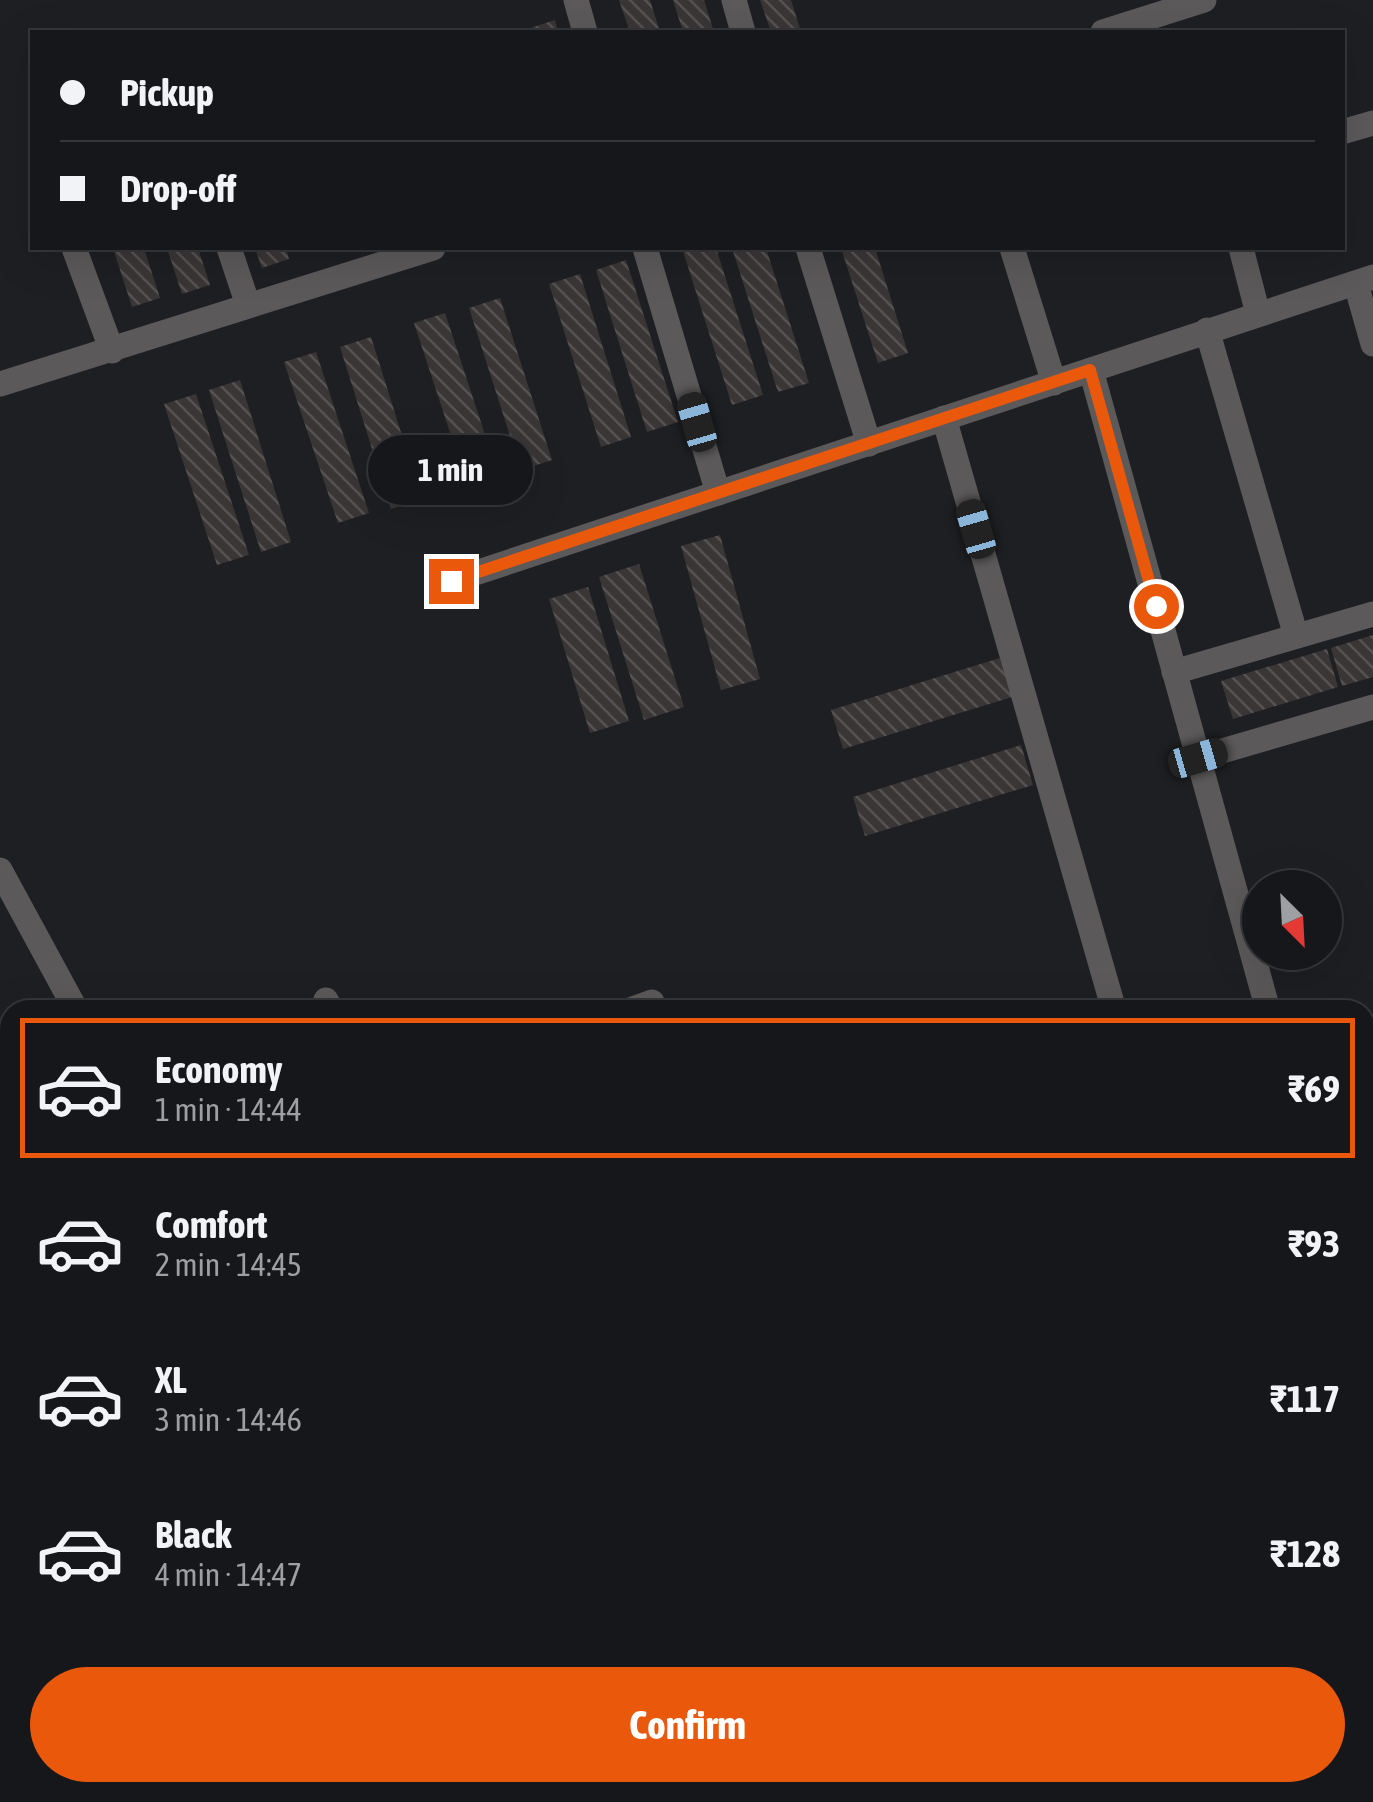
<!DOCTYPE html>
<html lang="en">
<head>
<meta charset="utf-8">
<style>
  body { margin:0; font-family:"Asap Condensed",sans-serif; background:#232427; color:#f1f3f6; height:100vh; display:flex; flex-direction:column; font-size:38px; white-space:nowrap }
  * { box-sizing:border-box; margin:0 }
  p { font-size:32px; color:#9e9fa2 }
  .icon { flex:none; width:55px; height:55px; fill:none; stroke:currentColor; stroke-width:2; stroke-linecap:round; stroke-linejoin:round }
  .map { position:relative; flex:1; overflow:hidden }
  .panel { position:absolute; left:0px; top:1000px; width:1375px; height:802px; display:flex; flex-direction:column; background:#16171a; border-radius:30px 30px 0 0; box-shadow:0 10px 40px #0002,0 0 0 2px #353639 }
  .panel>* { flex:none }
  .top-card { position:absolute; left:30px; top:30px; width:1315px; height:220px; border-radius:0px; box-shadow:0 10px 40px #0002,0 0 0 2px #353639; display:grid; align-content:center; height:220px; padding:0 30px; background:#16171a }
  .needle { width:65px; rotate:156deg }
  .controls { position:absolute; left:1242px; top:870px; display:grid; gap:20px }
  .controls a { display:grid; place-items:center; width:100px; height:100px; border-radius:50%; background:#16171a; box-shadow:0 10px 40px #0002,0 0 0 2px #353639; font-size:50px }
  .end { position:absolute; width:45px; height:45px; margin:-22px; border:12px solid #ea580c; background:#fff; box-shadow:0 0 0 5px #fff }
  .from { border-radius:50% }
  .bubble { position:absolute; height:70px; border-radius:35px; background:#16171a; box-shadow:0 10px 40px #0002,0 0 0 2px #353639; font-size:32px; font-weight:700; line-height:70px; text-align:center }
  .car { position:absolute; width:30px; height:60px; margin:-30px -15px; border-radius:12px; box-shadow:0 0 8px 2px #0007; background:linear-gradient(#222 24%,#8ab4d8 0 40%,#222 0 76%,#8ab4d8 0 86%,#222 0) }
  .top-card b { display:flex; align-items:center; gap:35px; height:95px; font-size:38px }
  .top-card b+b { border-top:2px solid #353639 }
  .top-card i { width:25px; height:25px; background:#f1f3f6 }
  ul { padding:18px 0 0; list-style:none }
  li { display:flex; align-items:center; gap:30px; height:140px; margin:0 20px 15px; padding:0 10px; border:5px solid transparent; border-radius:0px }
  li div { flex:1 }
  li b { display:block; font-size:38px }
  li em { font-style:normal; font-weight:700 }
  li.current { border-color:#ea580c }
  li>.icon { width:90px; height:90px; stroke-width:1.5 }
  .button { display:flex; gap:20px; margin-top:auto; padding:20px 30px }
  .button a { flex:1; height:115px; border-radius:60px; background:#ea580c; color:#fff; font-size:40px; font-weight:700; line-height:115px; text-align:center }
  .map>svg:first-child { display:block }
  .building { fill:url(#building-back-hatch) }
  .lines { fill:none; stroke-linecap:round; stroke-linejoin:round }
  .minor { stroke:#5b5959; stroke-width:25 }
  .route { stroke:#ea580c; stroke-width:12 }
</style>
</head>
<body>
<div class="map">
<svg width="1373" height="1802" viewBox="0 0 1373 1802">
  <defs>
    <pattern id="building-back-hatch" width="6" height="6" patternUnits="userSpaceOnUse" patternTransform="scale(2.5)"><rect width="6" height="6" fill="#3a3635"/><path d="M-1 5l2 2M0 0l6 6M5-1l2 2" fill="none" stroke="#565252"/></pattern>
  </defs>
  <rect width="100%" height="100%" fill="#1e1f22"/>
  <g class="building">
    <polygon points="619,0 650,0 660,32 630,32"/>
    <polygon points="673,0 704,0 714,32 683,32"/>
    <polygon points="760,0 791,0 801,32 771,32"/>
    <polygon points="555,20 558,32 528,32 527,29"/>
    <polygon points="113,248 144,248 160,298 132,307"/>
    <polygon points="167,248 198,248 210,285 182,294"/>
    <polygon points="255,248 286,248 289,259 262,268"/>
    <polygon points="682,248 716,248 763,395 732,405"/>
    <polygon points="732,248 766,248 809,383 778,392"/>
    <polygon points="841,248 875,248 908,353 878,363"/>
    <polygon points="626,260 678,422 647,432 596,270"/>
    <polygon points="580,274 631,437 601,447 549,284"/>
    <polygon points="500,298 552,460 521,470 469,308"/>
    <polygon points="445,313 498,474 467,484 414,323"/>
    <polygon points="371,337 422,499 391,509 340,347"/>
    <polygon points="316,352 369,513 338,523 284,362"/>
    <polygon points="240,380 291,542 261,552 209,390"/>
    <polygon points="196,394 249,555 217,565 164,404"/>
    <polygon points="720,535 760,679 721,690 681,546"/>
    <polygon points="639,564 684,707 644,720 599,577"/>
    <polygon points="588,587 629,721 590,733 549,599"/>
    <polygon points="1373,635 1373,677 1342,686 1331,648"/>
    <polygon points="1327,649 1338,687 1233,719 1221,681"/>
    <polygon points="1000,658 1012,697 843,749 831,710"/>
    <polygon points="1021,745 1033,785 865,836 853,797"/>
  </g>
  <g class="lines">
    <g class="minor">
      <polyline points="576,0 585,32"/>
      <polyline points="734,0 743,32"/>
      <polyline points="1103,32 1204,0"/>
      <polyline points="1342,132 1373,123"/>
      <polyline points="74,248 112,351"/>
      <polyline points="229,248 248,305"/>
      <polyline points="645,248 718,493"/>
      <polyline points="808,248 869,444"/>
      <polyline points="1012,248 1054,383"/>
      <polyline points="1241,248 1258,314"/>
      <polyline points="1356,284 1373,344"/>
      <polyline points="1207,330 1296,636"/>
      <polyline points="1091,370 1268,1010"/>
      <polyline points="0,384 433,248"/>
      <polyline points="944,418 1114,1010"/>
      <polyline points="451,581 1373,277"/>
      <polyline points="1174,672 1373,614"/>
      <polyline points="1198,758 1373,707"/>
      <polyline points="0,870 76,1010"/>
      <polyline points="326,1000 331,1010"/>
      <polyline points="630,1010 652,1002"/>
      <polyline points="0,1257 10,1252"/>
      <polyline points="1365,1258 1373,1255"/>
      <polyline points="1365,1655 1373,1676"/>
      <polyline points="491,1792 496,1802"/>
      <polyline points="1192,1792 1196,1802"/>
    </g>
  </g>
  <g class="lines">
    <polyline class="route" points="451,581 1090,370 1156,606"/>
  </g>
</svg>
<div class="controls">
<a><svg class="needle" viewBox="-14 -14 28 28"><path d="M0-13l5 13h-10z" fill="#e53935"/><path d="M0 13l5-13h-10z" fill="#9e9fa2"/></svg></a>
</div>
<i class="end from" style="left:1156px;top:606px"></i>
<i class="end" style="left:451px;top:581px"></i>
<div class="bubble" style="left:368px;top:435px;width:165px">1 min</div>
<i class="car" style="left:697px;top:422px;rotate:344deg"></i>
<i class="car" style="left:976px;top:529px;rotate:344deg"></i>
<i class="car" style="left:1198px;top:758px;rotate:74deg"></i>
<div class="top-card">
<b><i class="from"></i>Pickup</b>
<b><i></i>Drop-off</b>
</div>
<section class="panel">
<ul>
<li class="current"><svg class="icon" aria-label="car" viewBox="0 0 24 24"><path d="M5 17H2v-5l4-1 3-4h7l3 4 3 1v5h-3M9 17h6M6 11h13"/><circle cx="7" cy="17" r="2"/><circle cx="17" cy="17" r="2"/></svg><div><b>Economy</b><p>1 min · 14:44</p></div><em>₹69</em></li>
<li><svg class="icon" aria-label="car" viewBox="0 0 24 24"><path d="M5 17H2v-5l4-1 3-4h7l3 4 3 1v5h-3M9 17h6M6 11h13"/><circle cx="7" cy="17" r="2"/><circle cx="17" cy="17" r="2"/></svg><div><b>Comfort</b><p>2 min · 14:45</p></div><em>₹93</em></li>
<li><svg class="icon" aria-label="car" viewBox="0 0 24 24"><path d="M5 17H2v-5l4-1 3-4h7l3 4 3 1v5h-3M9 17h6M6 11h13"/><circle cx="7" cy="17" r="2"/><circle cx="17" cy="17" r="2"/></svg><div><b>XL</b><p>3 min · 14:46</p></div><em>₹117</em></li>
<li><svg class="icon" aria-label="car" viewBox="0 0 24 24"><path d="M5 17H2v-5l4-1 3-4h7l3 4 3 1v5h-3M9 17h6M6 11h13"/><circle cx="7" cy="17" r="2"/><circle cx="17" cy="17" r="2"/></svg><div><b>Black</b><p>4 min · 14:47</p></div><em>₹128</em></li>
</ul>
<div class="button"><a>Confirm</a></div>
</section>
</div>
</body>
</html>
